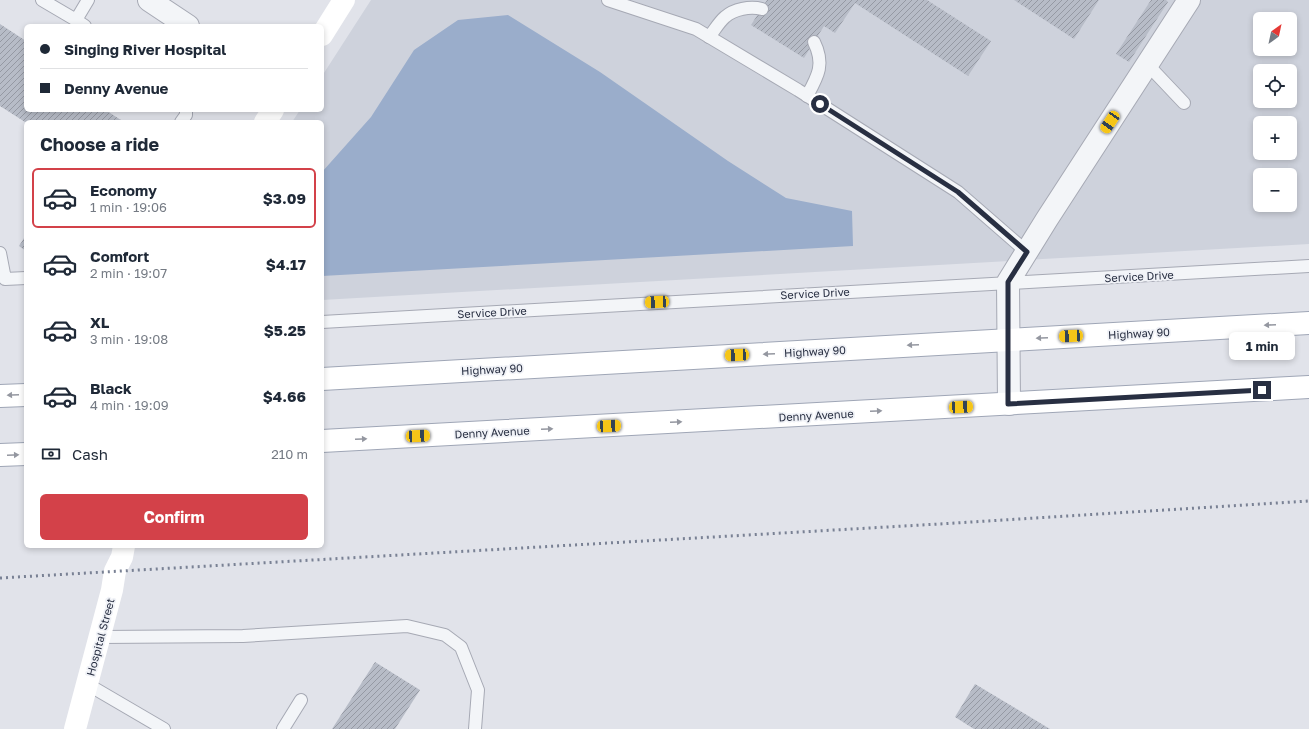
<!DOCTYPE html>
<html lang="en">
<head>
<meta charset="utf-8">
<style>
  body { margin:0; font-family:"Golos Text",sans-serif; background:#f6f6f7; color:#1f2937; height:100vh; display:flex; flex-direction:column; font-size:15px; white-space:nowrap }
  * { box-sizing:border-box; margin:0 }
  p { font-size:13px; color:#747a83 }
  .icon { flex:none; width:22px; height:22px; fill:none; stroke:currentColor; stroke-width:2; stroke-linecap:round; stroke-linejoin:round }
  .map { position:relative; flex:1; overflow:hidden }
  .panel { position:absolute; left:24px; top:120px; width:300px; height:428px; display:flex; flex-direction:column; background:#fff; border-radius:6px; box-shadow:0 2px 6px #0003 }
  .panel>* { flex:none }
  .top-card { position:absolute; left:24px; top:24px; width:300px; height:88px; border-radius:6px; box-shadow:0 2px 6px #0003; display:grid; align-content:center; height:88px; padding:0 16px; background:#fff }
  .needle { width:26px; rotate:33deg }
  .fabs { position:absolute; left:1253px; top:12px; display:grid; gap:8px }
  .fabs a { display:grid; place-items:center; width:44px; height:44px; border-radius:6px; background:#fff; box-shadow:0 2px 6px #0003; font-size:20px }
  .end { position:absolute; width:18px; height:18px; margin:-9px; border:5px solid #282f42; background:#fff; box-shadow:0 0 0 2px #fff }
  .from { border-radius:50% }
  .bubble { position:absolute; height:28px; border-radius:6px; background:#fff; box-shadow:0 2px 6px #0003; font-size:13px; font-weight:700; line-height:28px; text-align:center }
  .car { position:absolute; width:12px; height:24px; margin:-12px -6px; border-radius:5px; box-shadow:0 0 3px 1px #0007; background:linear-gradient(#f5c518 24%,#345 0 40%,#f5c518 0 76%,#345 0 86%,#f5c518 0) }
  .top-card b { display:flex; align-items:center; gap:14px; height:38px; font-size:15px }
  .top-card b+b { border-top:1px solid #e0e1e3 }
  .top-card i { width:10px; height:10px; background:#1f2937 }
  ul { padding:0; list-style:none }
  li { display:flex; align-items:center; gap:12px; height:60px; margin:0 8px 6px; padding:0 8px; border:2px solid transparent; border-radius:6px }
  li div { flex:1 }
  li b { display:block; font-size:15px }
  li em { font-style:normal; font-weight:700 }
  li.current { border-color:#d34149 }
  li>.icon { width:36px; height:36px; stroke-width:1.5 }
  h2 { padding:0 16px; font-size:18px; line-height:48px }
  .pay { display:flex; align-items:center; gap:10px; height:44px; padding:0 16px; font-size:15px }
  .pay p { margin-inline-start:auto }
  .action { display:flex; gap:8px; margin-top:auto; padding:8px 16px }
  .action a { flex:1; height:46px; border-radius:6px; background:#d34149; color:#fff; font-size:16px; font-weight:700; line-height:46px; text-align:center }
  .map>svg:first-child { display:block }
  .built { fill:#ced2dc; fill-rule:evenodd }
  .water { fill:#9aadcb }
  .building { fill:url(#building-hatch) }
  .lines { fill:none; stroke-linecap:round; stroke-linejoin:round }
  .lane-casing { stroke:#a6a9b4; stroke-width:14 }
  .street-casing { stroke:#a6a9b4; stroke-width:24 }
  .primary-casing { stroke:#9fa6b6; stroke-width:24 }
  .lane { stroke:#f3f5f8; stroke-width:12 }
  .street { stroke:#f3f5f8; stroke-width:22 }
  .secondary { stroke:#fff; stroke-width:22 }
  .primary { stroke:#fff; stroke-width:22 }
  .rail { stroke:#798194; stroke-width:3; stroke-dasharray:2 4; stroke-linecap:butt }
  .oneway { fill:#9497a0 }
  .route { stroke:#282f42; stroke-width:5 }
  .labels { text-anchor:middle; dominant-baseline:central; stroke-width:3.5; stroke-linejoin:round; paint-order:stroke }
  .street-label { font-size:11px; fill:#282f42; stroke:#f0f2f7 }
</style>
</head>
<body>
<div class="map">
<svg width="1309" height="729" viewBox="0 0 1309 729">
  <defs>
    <pattern id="building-hatch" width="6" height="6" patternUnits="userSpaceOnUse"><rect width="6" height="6" fill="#b7bcc7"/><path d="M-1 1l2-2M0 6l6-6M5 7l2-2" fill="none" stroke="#9599a3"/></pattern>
  </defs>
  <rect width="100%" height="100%" fill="#e1e3ea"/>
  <path class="built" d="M371,0h938v244l-987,56v-178h-30l8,-12h22v-34zM1260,19h30v30h-30zM1260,71h30v30h-30zM1260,123h30v30h-30zM1260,175h30v30h-30z"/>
  <polygon class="water" points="508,15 600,72 728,161 786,198 852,211 853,246 322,276 322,172 371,117 414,50 458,20"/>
  <g class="building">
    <polygon points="767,0 927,0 991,41 968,76 855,3 835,33 824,26 804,58 751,25"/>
    <polygon points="1014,0 1099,0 1074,39"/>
    <polygon points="1151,0 1166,0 1168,2 1129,62 1116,54"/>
    <polygon points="0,24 26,41 26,110 108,110 107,111 124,122 25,122 0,106"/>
    <polygon points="26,235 26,251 19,246"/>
    <polygon points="375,662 420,690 395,729 332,729"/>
    <polygon points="975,684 1050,729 974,729 955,717"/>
  </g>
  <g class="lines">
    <g class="lane-casing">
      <g id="lane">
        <polyline points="42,0 76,20"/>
        <polyline points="608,0 696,29 798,90 958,192 1027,252"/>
        <polyline points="85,26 76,20 88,0"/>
        <path d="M709,37c5,-6 10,-15 16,-20 9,-8 25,-11 37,-8"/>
        <polyline points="1148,65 1184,103"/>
        <path d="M807,96c11,-20 18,-32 7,-54"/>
        <polyline points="181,122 186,115 186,110"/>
        <polyline points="0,253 5,279 26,278"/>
        <polyline points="322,322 1309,266"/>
        <polyline points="100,637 243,636 407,626 445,635 461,647 478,690 475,729"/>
        <polyline points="87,684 164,729"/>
        <polyline points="283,729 301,700"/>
      </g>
    </g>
    <g class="street-casing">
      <g id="street">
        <polyline points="149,0 188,26"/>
        <polyline points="1009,404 1008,282 1047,219 1189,0"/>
      </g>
    </g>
    <g class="primary-casing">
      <g id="primary">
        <polyline points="322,379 1309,323"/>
        <polyline points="0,396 26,395"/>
        <polyline points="322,441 1309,387"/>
        <polyline points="0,455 26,454"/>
      </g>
    </g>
    <use href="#lane" class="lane"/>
    <use href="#street" class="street"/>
    <g class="secondary">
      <polyline points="322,35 344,0"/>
      <polyline points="265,122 273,110"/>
      <polyline points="75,729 112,590 115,571 122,557 124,546"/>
    </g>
    <use href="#primary" class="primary"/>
    <polyline class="rail" points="0,578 939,524 1309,501"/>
  </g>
  <defs><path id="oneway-solid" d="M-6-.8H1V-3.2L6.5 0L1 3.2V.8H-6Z"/></defs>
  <g class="oneway">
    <use href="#oneway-solid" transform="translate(1270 325) rotate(177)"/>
    <use href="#oneway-solid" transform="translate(1042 338) rotate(177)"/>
    <use href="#oneway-solid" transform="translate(913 345) rotate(177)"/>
    <use href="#oneway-solid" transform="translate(769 354) rotate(177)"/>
    <use href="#oneway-solid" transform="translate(13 395) rotate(177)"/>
    <use href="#oneway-solid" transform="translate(876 411) rotate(-3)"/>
    <use href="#oneway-solid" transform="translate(676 422) rotate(-3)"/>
    <use href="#oneway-solid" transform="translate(547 429) rotate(-3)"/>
    <use href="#oneway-solid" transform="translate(361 439) rotate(-3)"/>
    <use href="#oneway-solid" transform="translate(13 455) rotate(-2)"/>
  </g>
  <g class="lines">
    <polyline class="route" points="820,104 958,192 1027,252 1008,282 1008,404 1262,390"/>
  </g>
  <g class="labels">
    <g class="street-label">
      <text transform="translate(1139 276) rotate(-3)">Service Drive</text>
      <text transform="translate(815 293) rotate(-3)">Service Drive</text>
      <text transform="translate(492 312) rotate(-3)">Service Drive</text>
      <text transform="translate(1139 333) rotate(-3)">Highway 90</text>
      <text transform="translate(815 351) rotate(-3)">Highway 90</text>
      <text transform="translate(492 369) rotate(-3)">Highway 90</text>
      <text transform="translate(816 415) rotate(-3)">Denny Avenue</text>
      <text transform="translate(492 432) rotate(-3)">Denny Avenue</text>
      <text transform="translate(100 637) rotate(-75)">Hospital Street</text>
    </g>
  </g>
</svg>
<div class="fabs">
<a><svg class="needle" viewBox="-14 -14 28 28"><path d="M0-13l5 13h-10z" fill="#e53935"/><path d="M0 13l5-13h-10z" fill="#747a83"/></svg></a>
<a><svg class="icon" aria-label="locate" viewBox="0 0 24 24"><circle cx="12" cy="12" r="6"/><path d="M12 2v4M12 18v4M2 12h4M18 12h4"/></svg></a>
<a>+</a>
<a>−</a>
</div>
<i class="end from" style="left:820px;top:104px"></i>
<i class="end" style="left:1262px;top:390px"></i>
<div class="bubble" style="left:1229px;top:332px;width:66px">1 min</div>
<i class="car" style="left:1110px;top:122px;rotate:214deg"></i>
<i class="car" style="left:657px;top:302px;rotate:267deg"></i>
<i class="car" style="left:1071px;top:336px;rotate:267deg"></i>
<i class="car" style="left:737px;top:355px;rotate:267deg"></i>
<i class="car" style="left:961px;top:407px;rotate:87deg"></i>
<i class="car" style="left:609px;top:426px;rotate:87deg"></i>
<i class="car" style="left:418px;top:436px;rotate:87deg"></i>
<div class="top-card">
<b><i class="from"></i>Singing River Hospital</b>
<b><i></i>Denny Avenue</b>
</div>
<section class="panel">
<h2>Choose a ride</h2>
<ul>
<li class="current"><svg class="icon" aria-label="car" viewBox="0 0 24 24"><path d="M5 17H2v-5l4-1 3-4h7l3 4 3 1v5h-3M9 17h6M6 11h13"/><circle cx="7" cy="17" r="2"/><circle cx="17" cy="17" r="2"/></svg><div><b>Economy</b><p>1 min · 19:06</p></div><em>$3.09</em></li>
<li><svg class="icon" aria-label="car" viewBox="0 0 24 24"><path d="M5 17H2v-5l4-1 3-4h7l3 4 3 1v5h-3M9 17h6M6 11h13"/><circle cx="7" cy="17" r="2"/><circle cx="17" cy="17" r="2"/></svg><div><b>Comfort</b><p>2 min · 19:07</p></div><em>$4.17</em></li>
<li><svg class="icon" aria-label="car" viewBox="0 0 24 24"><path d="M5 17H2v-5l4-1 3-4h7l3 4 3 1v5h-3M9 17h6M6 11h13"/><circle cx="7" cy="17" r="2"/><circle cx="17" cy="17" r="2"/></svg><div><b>XL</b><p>3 min · 19:08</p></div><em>$5.25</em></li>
<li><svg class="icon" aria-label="car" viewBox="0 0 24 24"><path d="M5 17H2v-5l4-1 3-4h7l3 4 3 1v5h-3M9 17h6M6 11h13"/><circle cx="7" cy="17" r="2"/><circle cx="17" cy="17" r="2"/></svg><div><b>Black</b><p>4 min · 19:09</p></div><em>$4.66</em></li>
</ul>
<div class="pay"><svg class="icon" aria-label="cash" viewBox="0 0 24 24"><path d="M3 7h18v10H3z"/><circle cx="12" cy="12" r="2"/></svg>Cash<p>210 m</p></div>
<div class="action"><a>Confirm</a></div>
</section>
</div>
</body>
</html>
